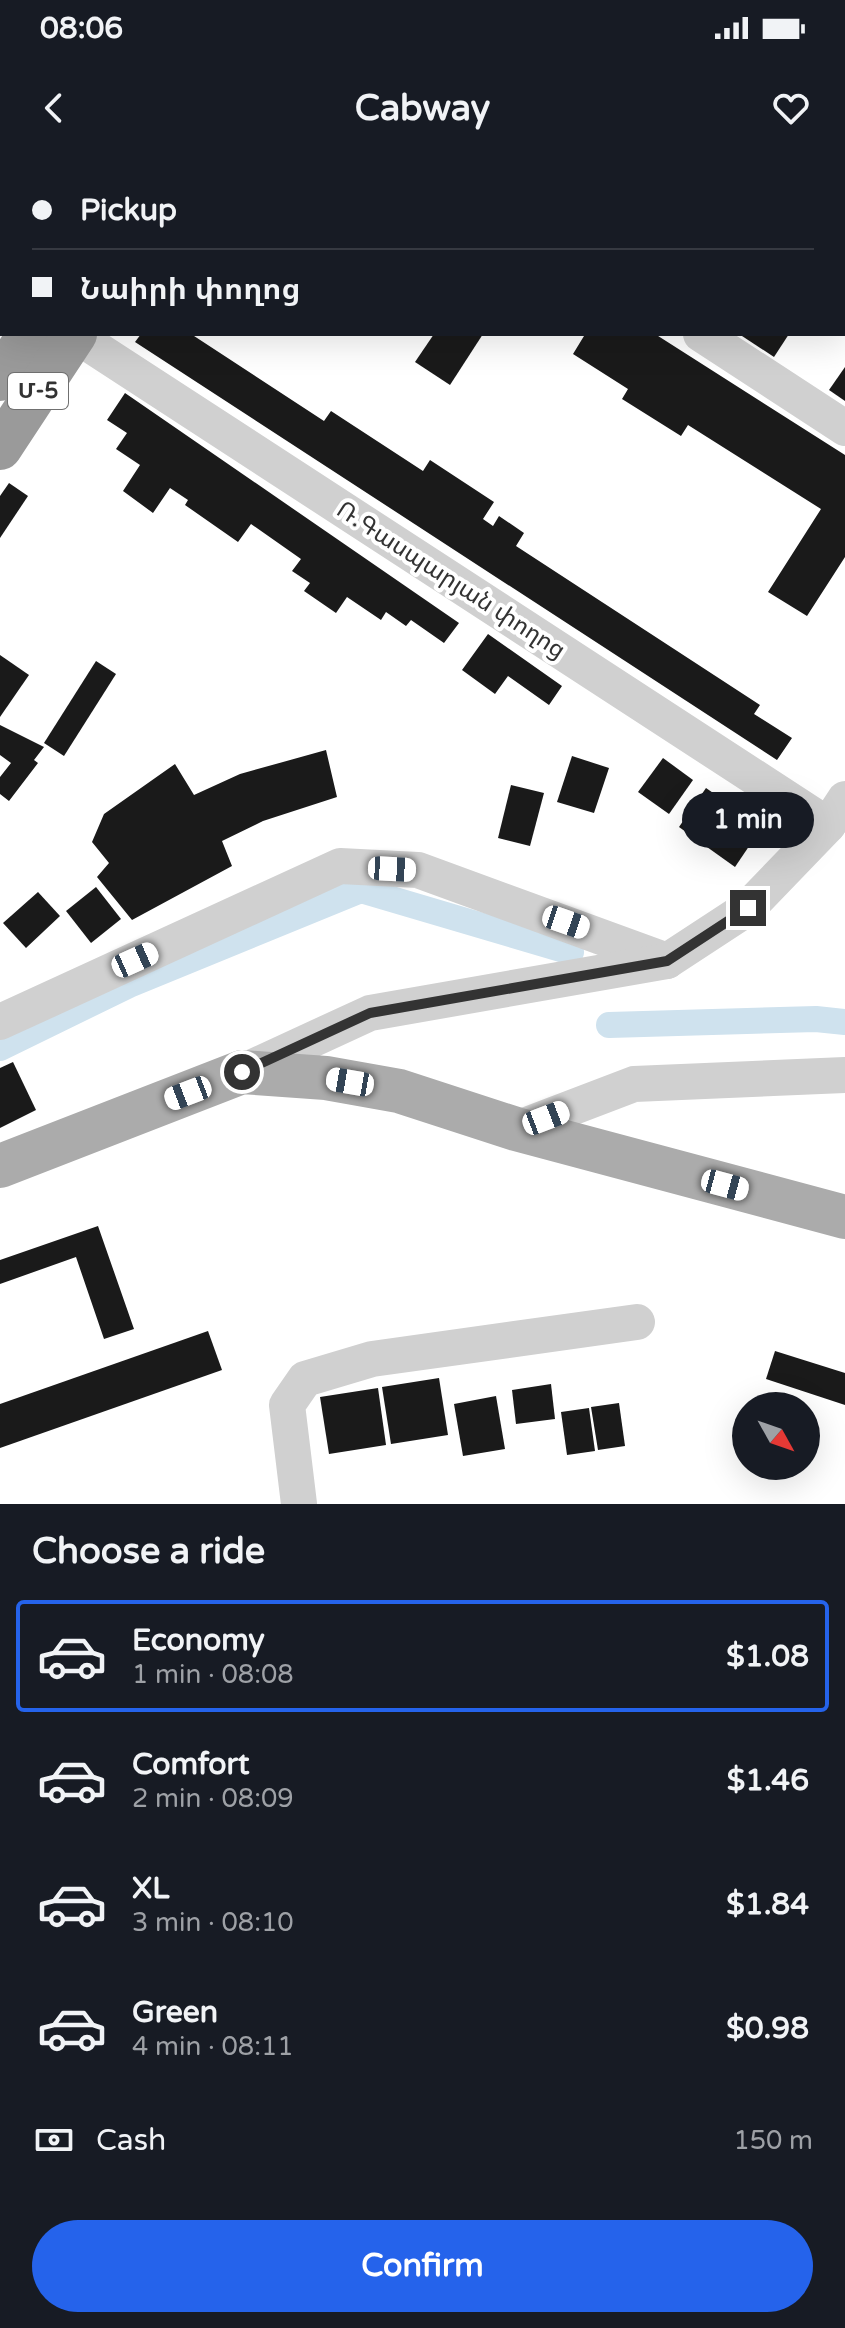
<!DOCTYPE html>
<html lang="en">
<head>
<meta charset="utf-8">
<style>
  body { margin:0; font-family:"Varela Round","Noto Sans Armenian",sans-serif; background:#20242c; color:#f1f3f6; height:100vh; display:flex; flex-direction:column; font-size:30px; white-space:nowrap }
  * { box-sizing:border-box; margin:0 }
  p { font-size:26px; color:#9ea1a6 }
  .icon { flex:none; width:44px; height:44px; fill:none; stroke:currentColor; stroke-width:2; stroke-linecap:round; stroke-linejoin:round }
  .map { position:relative; height:1344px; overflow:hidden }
  .details { display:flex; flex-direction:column; background:#171b24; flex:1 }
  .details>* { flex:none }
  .top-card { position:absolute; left:0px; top:0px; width:846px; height:176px; box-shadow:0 8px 32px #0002; display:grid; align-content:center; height:176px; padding:0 32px; background:#171b24 }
  .needle { width:52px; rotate:130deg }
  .controls { position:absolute; left:732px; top:1232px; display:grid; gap:16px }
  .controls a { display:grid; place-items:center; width:88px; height:88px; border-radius:50%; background:#171b24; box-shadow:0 8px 32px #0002; font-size:40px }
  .end { position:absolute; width:36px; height:36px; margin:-18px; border:10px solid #333; background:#fff; box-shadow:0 0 0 4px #fff }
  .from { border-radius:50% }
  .bubble { position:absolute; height:56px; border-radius:28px; background:#171b24; box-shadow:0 8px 32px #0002; font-size:26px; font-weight:800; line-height:56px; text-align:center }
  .car { position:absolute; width:24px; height:48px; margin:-24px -12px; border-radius:10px; box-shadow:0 0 6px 2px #0007; background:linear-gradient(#fff 24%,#345 0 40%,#fff 0 76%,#345 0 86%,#fff 0) }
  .top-card b { display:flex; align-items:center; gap:28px; height:76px; font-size:30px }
  .top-card b+b { border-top:2px solid #363941 }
  .top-card i { width:20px; height:20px; background:#f1f3f6 }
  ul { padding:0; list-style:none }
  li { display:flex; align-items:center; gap:24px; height:112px; margin:0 16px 12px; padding:0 16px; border:4px solid transparent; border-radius:8px }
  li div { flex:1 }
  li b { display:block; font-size:30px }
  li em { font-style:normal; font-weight:800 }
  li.current { border-color:#2563eb }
  li>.icon { width:72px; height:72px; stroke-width:1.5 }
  h2 { padding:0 32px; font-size:36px; line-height:96px }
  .pay { display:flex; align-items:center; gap:20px; height:88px; padding:0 32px; font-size:30px }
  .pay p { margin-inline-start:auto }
  .primary-button { display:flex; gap:16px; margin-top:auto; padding:16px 32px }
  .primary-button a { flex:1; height:92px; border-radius:48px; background:#2563eb; color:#fff; font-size:32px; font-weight:800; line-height:92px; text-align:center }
  .status { display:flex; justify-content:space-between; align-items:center; height:56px; padding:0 40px; background:#171b24; direction:ltr }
  .status svg { height:22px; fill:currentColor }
  header { display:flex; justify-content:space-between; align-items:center; height:104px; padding:0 32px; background:#171b24; font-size:36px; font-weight:800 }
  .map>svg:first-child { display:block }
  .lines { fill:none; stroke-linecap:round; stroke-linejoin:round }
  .canal { stroke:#cfe2ee; stroke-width:26 }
  .building { fill:#1a1a1a }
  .minor { stroke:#d0d0d0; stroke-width:36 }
  .major { stroke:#ababab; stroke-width:44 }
  .highway { stroke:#9a9a9a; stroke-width:44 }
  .route { stroke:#333; stroke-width:10 }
  .labels { text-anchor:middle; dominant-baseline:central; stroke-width:8; stroke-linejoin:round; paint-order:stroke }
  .shield { fill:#fff; stroke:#707070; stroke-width:2 }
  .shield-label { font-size:22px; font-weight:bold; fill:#333 }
  .street-label { font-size:24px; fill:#333; stroke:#fff }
</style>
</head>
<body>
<div class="status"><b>08:06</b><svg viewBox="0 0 49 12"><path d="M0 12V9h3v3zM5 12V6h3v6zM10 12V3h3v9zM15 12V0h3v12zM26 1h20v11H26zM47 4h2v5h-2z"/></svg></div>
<header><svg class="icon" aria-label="back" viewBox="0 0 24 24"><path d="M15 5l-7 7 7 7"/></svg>Cabway<svg class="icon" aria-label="heart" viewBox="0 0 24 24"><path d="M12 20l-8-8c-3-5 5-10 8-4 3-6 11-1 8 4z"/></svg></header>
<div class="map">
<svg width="845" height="1344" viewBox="0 0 845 1344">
  <rect width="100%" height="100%" fill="#fff"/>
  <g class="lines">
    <g class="canal">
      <polyline points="609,865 816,859 845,862"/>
      <polyline points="0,888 129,825 361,730 571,792"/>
    </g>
  </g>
  <g class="building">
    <polygon points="141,174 191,174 324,261 331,251 423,311 430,300 494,342 483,359 493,366 499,356 524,373 516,386 760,545 754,554 792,578 777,600 135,182"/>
    <polygon points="434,174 483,174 450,225 415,202"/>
    <polygon points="580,174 655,174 845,295 845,397 807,456 768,432 821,349 688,265 681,276 622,239 628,229 573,194 584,176"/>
    <polygon points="739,174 789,174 774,197"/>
    <polygon points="845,207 845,241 829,230"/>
    <polygon points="125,233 459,463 444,483 411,460 406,466 386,452 381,460 347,437 336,453 304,431 310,423 292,411 301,399 251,364 238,382 185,345 188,340 170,328 153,353 123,331 140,305 116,289 127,273 107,260"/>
    <polygon points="9,323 28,336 0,378 0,336"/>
    <polygon points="488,474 562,526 549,545 508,516 495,534 462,510"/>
    <polygon points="0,495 29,515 0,557"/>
    <polygon points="96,501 116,514 64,596 44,583"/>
    <polygon points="0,565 44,587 34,600 38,603 9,641 0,634 0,617 11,603 0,595"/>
    <polygon points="326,590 337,637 263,661 222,681 232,706 132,760 97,717 109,703 92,682 104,654 175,604 194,635 240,614"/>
    <polygon points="572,596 609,608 594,653 557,642"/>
    <polygon points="663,598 693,620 669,654 638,632"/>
    <polygon points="511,625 544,633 530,686 498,678"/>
    <polygon points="706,628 762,667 735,707 679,667"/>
    <polygon points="96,727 121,759 91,783 66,751"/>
    <polygon points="38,732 60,756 26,788 3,763"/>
    <polygon points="13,902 36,950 0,968 0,908"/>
    <polygon points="98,1066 134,1169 104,1179 76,1097 0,1124 0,1100"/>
    <polygon points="208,1171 222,1210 0,1288 0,1244"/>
    <polygon points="775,1191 845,1213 845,1245 766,1219"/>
    <polygon points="439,1218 448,1275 391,1284 382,1227"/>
    <polygon points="551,1224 555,1259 516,1264 512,1230"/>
    <polygon points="378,1228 386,1285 329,1294 320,1237"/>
    <polygon points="496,1236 505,1289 463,1296 454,1244"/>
    <polygon points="619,1243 625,1286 598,1290 591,1247"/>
    <polygon points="589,1248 595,1291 567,1295 561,1252"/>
  </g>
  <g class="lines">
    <g class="minor">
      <polyline points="436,0 439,2"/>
      <polyline points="0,117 2,119"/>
      <polyline points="701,174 845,268"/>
      <polyline points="75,175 828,665"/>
      <polyline points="0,862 340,706 418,710 667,801"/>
      <polyline points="242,912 370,853 667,801 748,748 828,665 845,639"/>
      <polyline points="516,969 634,924 845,915"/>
      <polyline points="299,1344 287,1245 305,1219 372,1199 637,1162"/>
    </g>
    <polyline class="major" points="0,1006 242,912 326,918 399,931 516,969 845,1057"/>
    <g class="highway">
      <polyline points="145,2 146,0"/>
      <polyline points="189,2 190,0"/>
      <polyline points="0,219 30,174"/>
      <polyline points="0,288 75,174"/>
    </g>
  </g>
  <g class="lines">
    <polyline class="route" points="242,912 370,853 667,801 748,748"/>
  </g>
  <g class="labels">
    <rect class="shield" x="8" y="213" width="60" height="36" rx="6"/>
    <g class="shield-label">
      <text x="38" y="231">Մ-5</text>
    </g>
    <g class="street-label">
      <text transform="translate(451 420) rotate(33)">Ռ.Գասպարյան փողոց</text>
    </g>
  </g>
</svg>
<div class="controls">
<a><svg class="needle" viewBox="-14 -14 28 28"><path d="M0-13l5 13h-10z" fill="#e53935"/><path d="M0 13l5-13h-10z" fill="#9ea1a6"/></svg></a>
</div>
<i class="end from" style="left:242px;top:912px"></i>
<i class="end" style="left:748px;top:748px"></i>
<div class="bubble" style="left:682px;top:632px;width:132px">1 min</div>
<i class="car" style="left:392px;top:709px;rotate:93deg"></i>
<i class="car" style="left:566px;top:762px;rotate:109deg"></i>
<i class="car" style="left:135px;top:800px;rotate:66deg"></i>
<i class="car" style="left:350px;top:922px;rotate:280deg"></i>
<i class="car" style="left:188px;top:933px;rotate:249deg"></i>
<i class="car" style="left:546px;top:958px;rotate:69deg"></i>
<i class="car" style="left:725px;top:1025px;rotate:105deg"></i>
<div class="top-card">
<b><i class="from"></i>Pickup</b>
<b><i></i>Նաիրի փողոց</b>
</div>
</div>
<section class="details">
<h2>Choose a ride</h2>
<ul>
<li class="current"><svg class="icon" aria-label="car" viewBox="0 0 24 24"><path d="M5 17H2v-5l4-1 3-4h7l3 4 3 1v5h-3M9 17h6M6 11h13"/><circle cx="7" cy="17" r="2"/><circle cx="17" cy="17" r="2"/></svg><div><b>Economy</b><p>1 min · 08:08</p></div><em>$1.08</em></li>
<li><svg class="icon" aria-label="car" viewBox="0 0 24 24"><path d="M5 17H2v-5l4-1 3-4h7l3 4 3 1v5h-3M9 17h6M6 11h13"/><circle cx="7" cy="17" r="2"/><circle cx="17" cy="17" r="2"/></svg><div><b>Comfort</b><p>2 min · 08:09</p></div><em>$1.46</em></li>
<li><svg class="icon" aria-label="car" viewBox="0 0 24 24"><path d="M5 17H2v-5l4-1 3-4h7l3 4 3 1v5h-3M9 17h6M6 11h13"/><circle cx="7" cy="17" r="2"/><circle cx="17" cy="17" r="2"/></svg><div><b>XL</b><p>3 min · 08:10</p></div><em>$1.84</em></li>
<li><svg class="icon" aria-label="car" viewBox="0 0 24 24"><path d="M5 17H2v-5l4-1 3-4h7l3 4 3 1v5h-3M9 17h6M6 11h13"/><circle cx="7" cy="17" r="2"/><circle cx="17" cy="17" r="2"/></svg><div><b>Green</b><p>4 min · 08:11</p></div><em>$0.98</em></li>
</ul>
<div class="pay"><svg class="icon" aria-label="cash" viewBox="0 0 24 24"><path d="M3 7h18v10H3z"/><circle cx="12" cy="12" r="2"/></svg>Cash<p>150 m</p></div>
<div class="primary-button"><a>Confirm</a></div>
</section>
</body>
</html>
